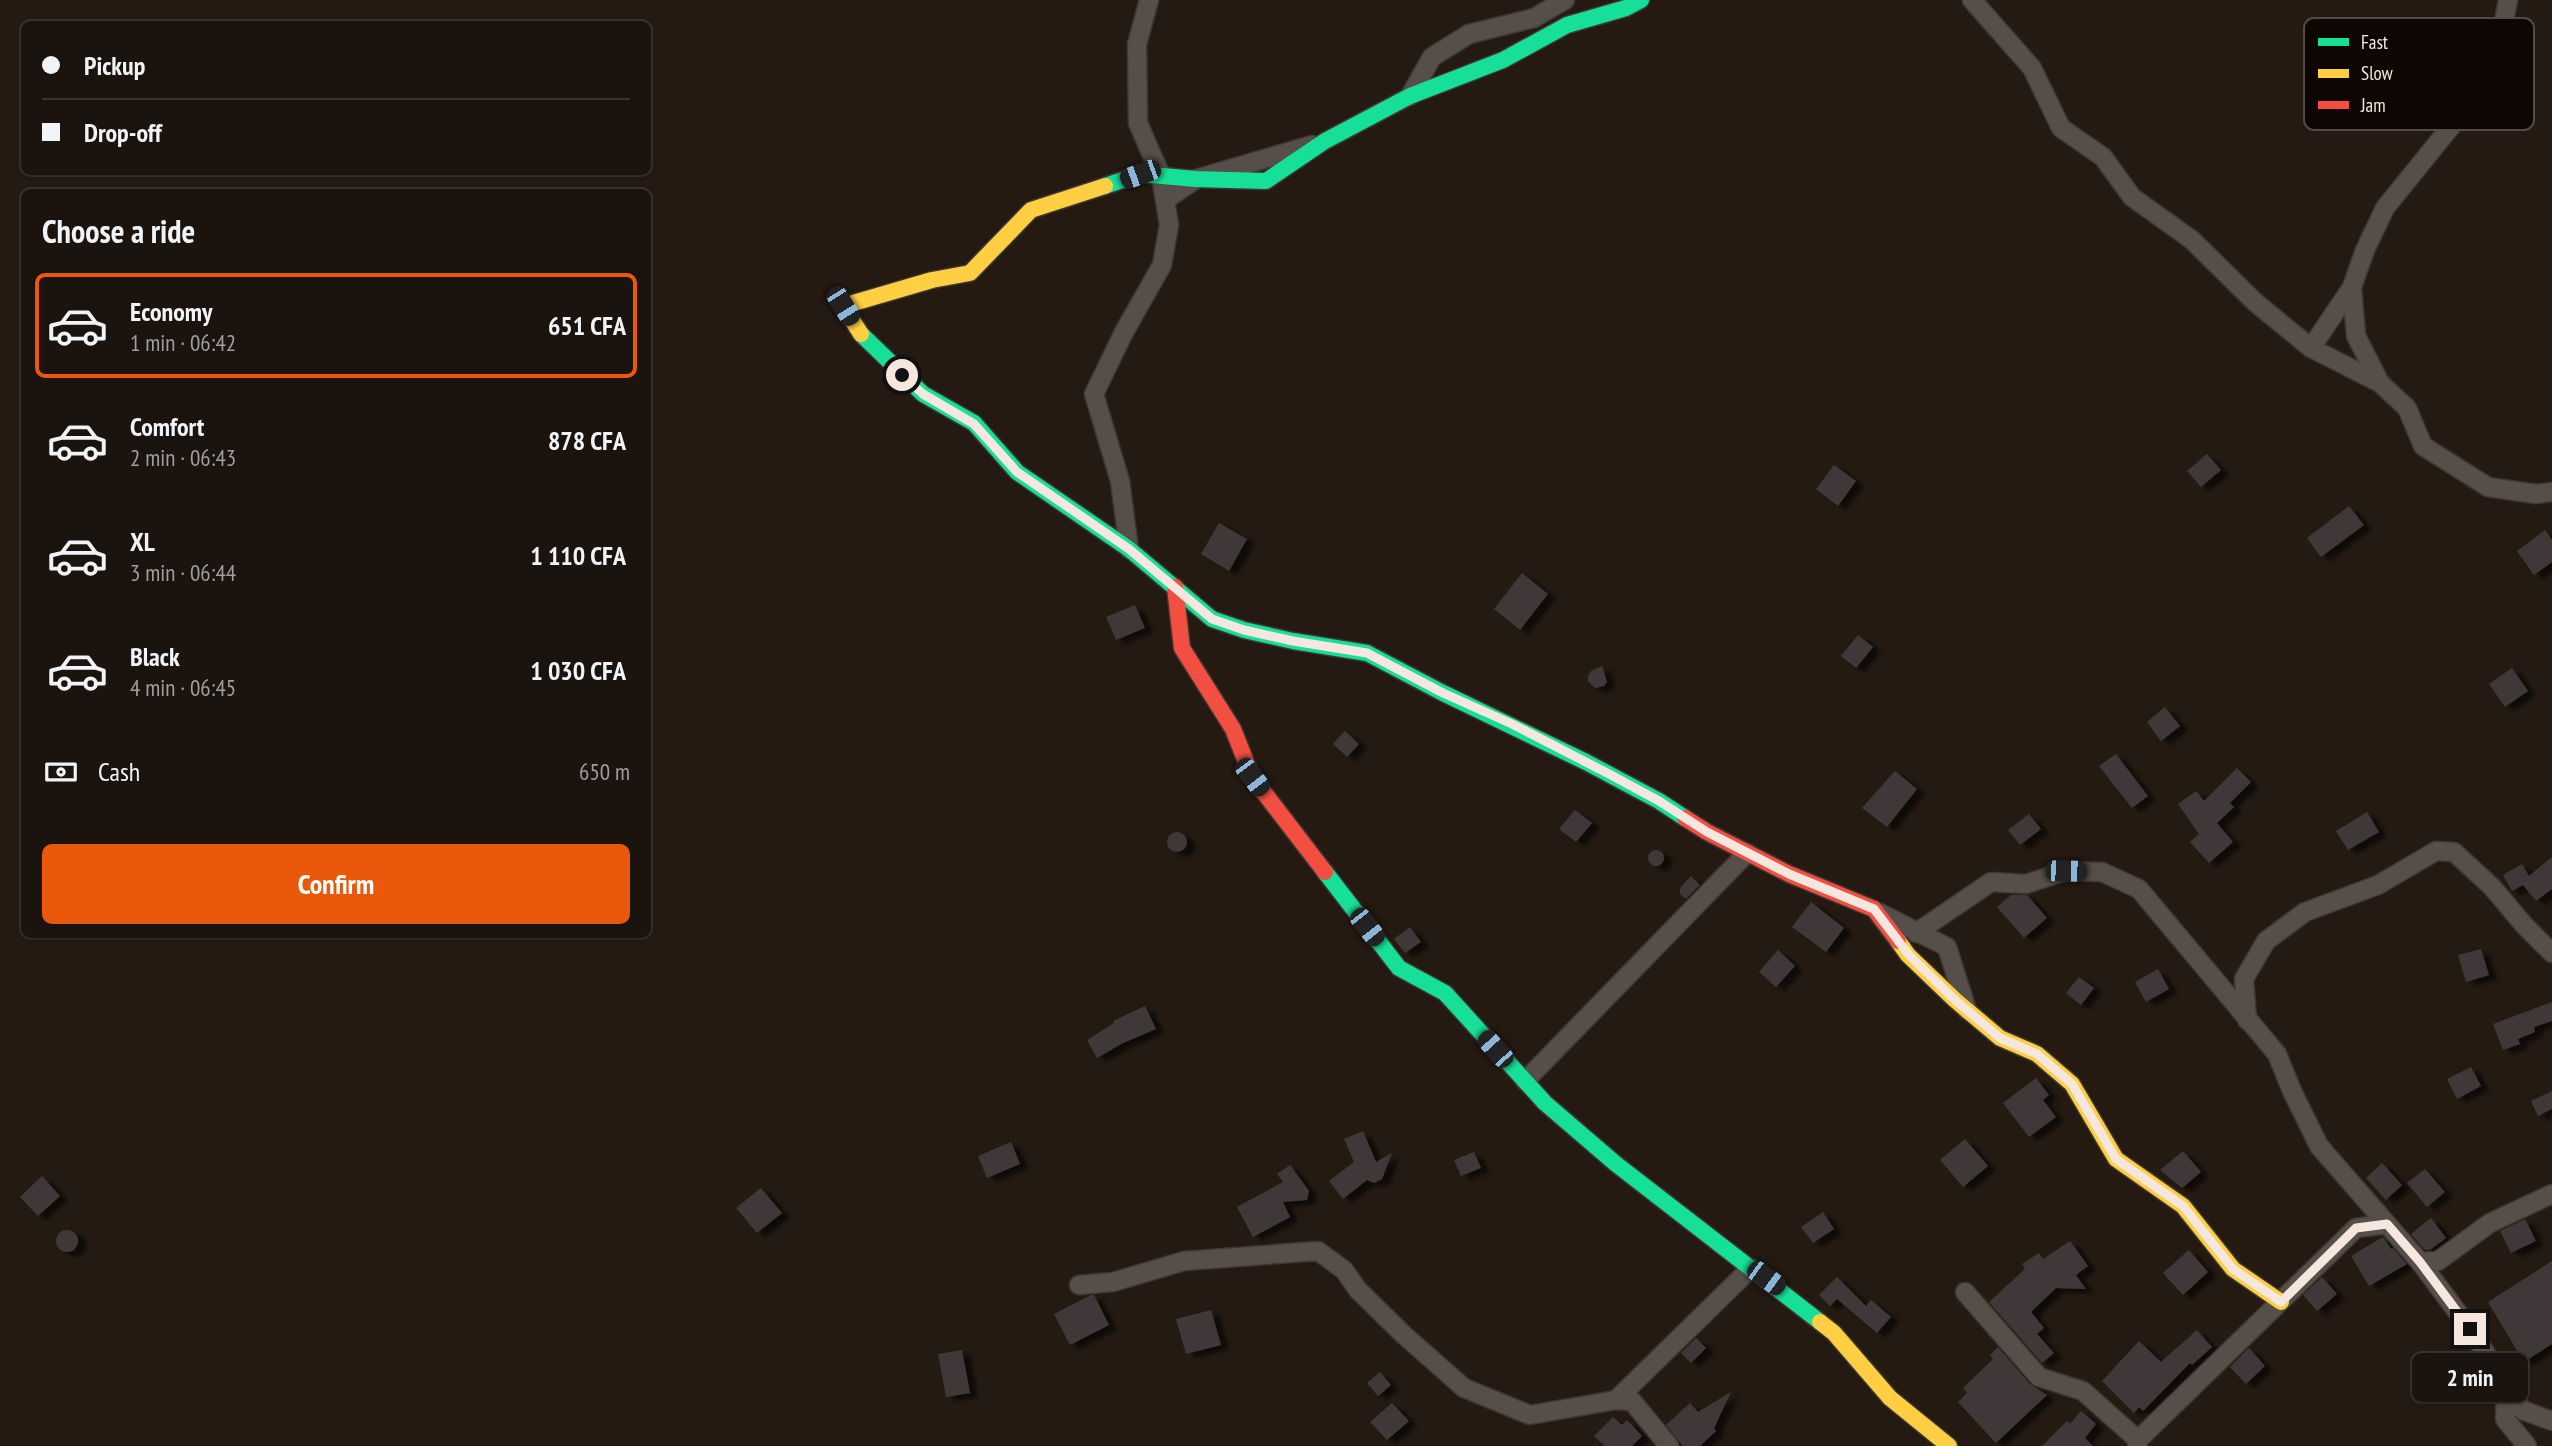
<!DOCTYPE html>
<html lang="en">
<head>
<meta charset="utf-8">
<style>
  body { margin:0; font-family:"PT Sans Narrow",sans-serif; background:#28211c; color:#f1f3f6; height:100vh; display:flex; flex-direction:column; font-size:26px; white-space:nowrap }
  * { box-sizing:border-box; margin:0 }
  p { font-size:23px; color:#a09e9e }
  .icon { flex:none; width:38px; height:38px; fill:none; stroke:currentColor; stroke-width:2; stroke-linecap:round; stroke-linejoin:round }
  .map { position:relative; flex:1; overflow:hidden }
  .drawer { position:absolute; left:21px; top:189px; width:630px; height:749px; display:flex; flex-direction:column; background:#1b140e; border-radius:10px; box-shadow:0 2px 5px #0004,0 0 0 2px #39332e }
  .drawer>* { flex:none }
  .hud { position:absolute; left:21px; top:21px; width:630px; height:154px; border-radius:10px; box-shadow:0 2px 5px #0004,0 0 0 2px #39332e; display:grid; align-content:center; height:154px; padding:0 21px; background:#1b140e }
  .end { position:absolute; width:32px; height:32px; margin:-16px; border:9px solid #f5e7dd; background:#111; box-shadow:0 0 0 4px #111 }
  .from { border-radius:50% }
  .bubble { position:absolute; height:49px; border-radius:10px; background:#1b140e; box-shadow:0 2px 5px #0004,0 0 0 2px #39332e; font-size:23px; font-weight:600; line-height:49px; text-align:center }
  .car { position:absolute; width:21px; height:42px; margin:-21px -10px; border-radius:9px; box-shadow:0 0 5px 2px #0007; background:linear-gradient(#222 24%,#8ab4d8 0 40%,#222 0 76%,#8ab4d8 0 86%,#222 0) }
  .hud b { display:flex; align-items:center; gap:24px; height:66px; font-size:26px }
  .hud b+b { border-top:2px solid #39332e }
  .hud i { width:18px; height:18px; background:#f1f3f6 }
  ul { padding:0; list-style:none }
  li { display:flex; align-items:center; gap:21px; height:105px; margin:0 14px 10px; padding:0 7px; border:4px solid transparent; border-radius:10px }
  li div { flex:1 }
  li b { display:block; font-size:26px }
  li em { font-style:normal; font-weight:600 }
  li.selected { border-color:#ea580c }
  li>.icon { width:63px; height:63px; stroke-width:1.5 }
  h2 { padding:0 21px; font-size:32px; line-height:84px }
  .pay { display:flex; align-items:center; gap:18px; height:77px; padding:0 21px; font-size:26px }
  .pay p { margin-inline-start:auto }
  .button { display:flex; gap:14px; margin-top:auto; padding:14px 21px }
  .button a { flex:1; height:80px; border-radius:10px; background:#ea580c; color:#fff; font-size:28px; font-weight:600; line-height:80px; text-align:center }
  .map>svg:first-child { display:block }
  .building { fill:#403939; filter:url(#shadow) }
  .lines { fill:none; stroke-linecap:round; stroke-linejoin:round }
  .street-casing { stroke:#3f3731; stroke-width:21 }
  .fast-casing { stroke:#3f3731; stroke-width:19 }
  .slow-casing { stroke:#3f3731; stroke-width:19 }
  .jam-casing { stroke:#3f3731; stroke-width:19 }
  .street { stroke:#564e48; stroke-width:18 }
  .fast { stroke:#16e098; stroke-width:16 }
  .slow { stroke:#ffcf43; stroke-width:16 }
  .jam { stroke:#f24e42; stroke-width:16 }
  .route { stroke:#f5e7dd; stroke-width:9 }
  .key { fill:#0e0603; stroke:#534a44; stroke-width:2 }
  .key-label { font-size:19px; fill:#f5e7dd }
</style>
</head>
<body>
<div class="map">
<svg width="2552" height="1446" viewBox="0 0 2552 1446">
  <defs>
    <filter id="shadow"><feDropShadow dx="8" dy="4.5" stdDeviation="2" flood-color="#0009"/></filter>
  </defs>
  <rect width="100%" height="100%" fill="#241a12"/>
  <g class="building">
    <polygon points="2207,454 2221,470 2201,487 2187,471"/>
    <polygon points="1834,465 1856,481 1838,506 1816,489"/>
    <polygon points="2349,506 2364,525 2321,557 2307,538"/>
    <polygon points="1219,523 1247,539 1229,571 1201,554"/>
    <polygon points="2545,530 2552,540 2552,562 2534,575 2517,551"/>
    <polygon points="1522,573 1548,594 1520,630 1494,609"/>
    <polygon points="1135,605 1145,628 1116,640 1106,617"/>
    <polygon points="1858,635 1873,647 1856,668 1841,656"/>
    <polygon points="1602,666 1607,682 1604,686 1595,688 1588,681 1588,676 1591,671"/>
    <polygon points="2512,668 2528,691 2505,707 2489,684"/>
    <polygon points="2165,707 2180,726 2161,741 2147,722"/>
    <polygon points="1345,731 1359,744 1347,757 1333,744"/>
    <polygon points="2116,754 2148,796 2132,808 2099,766"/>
    <polygon points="2237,768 2251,782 2230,803 2234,807 2217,823 2233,842 2209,863 2190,842 2199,834 2178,804 2196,791 2204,801"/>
    <polygon points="1895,771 1917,789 1887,827 1862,808"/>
    <polygon points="1575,810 1592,823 1576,842 1559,829"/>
    <polygon points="2367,812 2379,832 2348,850 2336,831"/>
    <polygon points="2029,814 2041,829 2020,845 2008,830"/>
    <circle cx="1177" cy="842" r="10"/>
    <circle cx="1656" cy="858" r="8"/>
    <polygon points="2552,857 2552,889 2536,901 2523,885 2512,891 2503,875 2522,864 2529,876"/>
    <polygon points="1691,876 1700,885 1686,899 1680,894 1680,888"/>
    <polygon points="2011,895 2027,895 2047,918 2024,938 1997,907"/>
    <polygon points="1811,902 1844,928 1826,952 1792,927"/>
    <polygon points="1410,927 1421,942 1405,953 1394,939"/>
    <polygon points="2481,949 2489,975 2466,982 2458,955"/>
    <polygon points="1778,950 1795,966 1776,987 1759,972"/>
    <polygon points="2158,969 2169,989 2146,1002 2135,982"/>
    <polygon points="2079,977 2094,988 2081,1005 2066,993"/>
    <polygon points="2552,1002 2552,1021 2534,1027 2535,1032 2518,1039 2520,1044 2503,1050 2493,1024"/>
    <polygon points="1145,1006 1156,1029 1123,1043 1097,1058 1087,1040 1114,1023 1113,1021"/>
    <polygon points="2471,1067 2481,1086 2457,1099 2447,1079"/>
    <polygon points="2036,1078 2049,1095 2043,1100 2056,1117 2029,1137 2003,1103"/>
    <polygon points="2552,1091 2552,1109 2538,1116 2531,1101"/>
    <polygon points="1363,1131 1376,1162 1392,1153 1382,1179 1374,1183 1367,1180 1343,1199 1329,1181 1354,1162 1344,1139"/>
    <polygon points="1965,1139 1988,1166 1963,1187 1940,1160"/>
    <polygon points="1011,1142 1020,1164 987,1178 978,1156"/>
    <polygon points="2183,1151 2201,1172 2182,1188 2160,1170"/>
    <polygon points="1474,1152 1481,1168 1461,1176 1454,1160"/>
    <polygon points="2382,1163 2402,1185 2386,1200 2366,1178"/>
    <polygon points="1290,1165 1309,1191 1307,1200 1283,1202 1290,1217 1253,1237 1237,1207 1283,1182 1277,1174"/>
    <polygon points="2425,1169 2445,1192 2427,1207 2407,1183"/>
    <polygon points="42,1176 60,1196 38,1216 20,1197"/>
    <polygon points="761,1188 782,1213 757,1233 736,1208"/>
    <polygon points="1823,1212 1834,1229 1813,1243 1801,1227"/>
    <polygon points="2431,1218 2446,1238 2430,1250 2425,1250 2411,1234"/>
    <polygon points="2525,1219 2536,1241 2511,1253 2500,1231"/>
    <circle cx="67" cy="1241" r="11"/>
    <polygon points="2383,1237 2391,1249 2393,1248 2407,1264 2369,1286 2351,1256"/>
    <polygon points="2070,1241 2088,1266 2076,1275 2086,1289 2056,1288 2031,1312 2044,1328 2037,1334 2054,1353 2042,1363 1989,1302 2025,1269 2022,1264 2039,1253 2043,1259"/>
    <polygon points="2189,1250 2208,1272 2183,1295 2163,1273"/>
    <polygon points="2552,1261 2552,1344 2524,1362 2488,1302"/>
    <polygon points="1837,1277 1866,1306 1871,1300 1891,1317 1877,1333 1837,1299 1830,1306 1819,1295"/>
    <polygon points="2322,1277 2337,1294 2317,1311 2303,1295"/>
    <polygon points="1091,1295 1094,1295 1109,1325 1070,1345 1054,1314"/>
    <polygon points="1211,1310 1221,1345 1186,1354 1176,1319"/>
    <polygon points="2197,1330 2212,1347 2192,1365 2190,1363 2143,1411 2139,1407 2134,1413 2102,1381 2139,1341 2161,1362"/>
    <polygon points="1696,1338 1706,1348 1691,1363 1681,1353"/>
    <polygon points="1998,1347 2030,1384 2047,1395 1996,1443 1958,1402 1967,1393 1963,1388 1993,1359 1990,1355"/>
    <polygon points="2249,1348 2265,1366 2246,1384 2230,1367"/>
    <polygon points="962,1350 970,1393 946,1397 938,1354"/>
    <polygon points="1380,1372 1391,1385 1378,1396 1367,1383"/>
    <polygon points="1731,1392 1714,1428 1716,1431 1700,1446 1683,1446 1666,1425 1690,1403 1698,1412"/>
    <polygon points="1392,1403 1409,1421 1387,1440 1370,1422"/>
    <polygon points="2081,1411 2096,1424 2085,1438 2093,1446 2042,1446 2067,1421 2070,1424"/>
    <polygon points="1613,1417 1622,1425 1627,1420 1642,1436 1632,1446 1605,1446 1594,1436"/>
  </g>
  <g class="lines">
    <g class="street-casing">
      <g id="street">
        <polyline points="1972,0 2032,68 2061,128 2103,157 2132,197 2192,240 2256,303 2311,348 2380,383 2407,408 2423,446 2488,487 2536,494 2552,492"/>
        <polyline points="1410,96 1432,57 1469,34 1534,18 1565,0"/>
        <polyline points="1165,200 1196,179 1312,145"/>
        <polyline points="2352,287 2356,336 2380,383"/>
        <polyline points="2311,348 2352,287 2365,250 2385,208 2461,114 2484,89 2495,69 2508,0"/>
        <polyline points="1129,549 1120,481 1094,394 1124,332 1162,265 1169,225 1161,176 1138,123 1137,44 1149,0"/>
        <polyline points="1880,913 1947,947 1967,1010"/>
        <polyline points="1916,933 1991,882 2026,884 2066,871 2102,872 2139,889 2277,1054 2292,1091 2319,1146 2420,1262 2438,1261 2490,1223 2552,1194"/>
        <polyline points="2247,1020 2244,979 2266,941 2305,912 2378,885 2436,851 2454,852 2492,887 2524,925 2552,953"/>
        <polyline points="1525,1081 1747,853"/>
        <polyline points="2420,1262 2470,1329 2522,1410 2552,1421"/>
        <polyline points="1079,1285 1113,1282 1184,1261 1318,1251 1344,1270 1358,1290 1404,1335 1464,1388 1530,1415 1616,1400 1632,1401 1669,1446"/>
        <polyline points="1965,1292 2039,1377 2083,1391 2138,1440"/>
        <polyline points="2506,1387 2505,1419 2527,1446"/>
        <polyline points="1616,1400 1751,1268"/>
        <polyline points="2137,1446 2138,1440 2356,1228 2387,1224"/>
      </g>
    </g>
    <g class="fast-casing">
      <g id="fast">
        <polyline points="1105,186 1140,174 1196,179 1266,181 1325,141 1410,96 1503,60 1567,25 1626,8 1641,0"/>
        <polyline points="861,334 923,394 974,423 1017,472 1129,549 1212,619 1244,630 1293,641 1367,653 1443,693 1586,762 1659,801 1685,818"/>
        <polyline points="1325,872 1399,968 1445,993 1545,1103 1616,1164 1820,1322"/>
      </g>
    </g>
    <g class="slow-casing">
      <g id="slow">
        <polyline points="861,334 843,306 932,280 970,273 1031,210 1105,186"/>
        <polyline points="1898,941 1908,955 1955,1000 2000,1038 2037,1054 2072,1084 2116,1159 2183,1206 2233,1269 2281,1302"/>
        <polyline points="1820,1322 1834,1333 1890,1398 1949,1446"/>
      </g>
    </g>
    <g class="jam-casing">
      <g id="jam">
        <polyline points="1175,587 1182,648 1233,729 1252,777 1325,872"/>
        <polyline points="1685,818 1707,832 1789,874 1874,909 1898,941"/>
      </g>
    </g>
    <use href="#street" class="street"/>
    <use href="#fast" class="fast"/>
    <use href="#slow" class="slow"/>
    <use href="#jam" class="jam"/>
  </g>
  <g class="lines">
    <polyline class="route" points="902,375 923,394 974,424 1017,472 1129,549 1212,619 1244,630 1293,641 1367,653 1443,693 1512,724 1611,775 1659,801 1707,832 1789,874 1874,909 1909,955 1955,1000 2000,1038 2037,1054 2072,1084 2116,1159 2183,1206 2233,1269 2281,1302 2356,1228 2387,1224 2420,1262 2470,1329"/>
  </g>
  <rect x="2304" y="18" width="230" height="112" rx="10" class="key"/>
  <rect x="2318" y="38" width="31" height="8" fill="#16e098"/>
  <rect x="2318" y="69" width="31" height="9" fill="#ffcf43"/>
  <rect x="2318" y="101" width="31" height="8" fill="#f24e42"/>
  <g class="key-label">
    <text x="2361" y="49">Fast</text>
    <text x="2361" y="80">Slow</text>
    <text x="2361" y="112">Jam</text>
  </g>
</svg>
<i class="end from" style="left:902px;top:375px"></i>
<i class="end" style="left:2470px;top:1329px"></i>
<div class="bubble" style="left:2412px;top:1353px;width:116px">2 min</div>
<i class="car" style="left:1140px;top:174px;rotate:250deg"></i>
<i class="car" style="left:843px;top:306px;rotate:148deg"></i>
<i class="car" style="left:1252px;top:777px;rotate:143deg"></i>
<i class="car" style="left:2066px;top:871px;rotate:91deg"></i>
<i class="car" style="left:1367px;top:927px;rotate:142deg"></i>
<i class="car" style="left:1495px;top:1049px;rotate:318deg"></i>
<i class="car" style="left:1766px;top:1278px;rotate:126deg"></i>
<div class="hud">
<b><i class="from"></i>Pickup</b>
<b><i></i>Drop-off</b>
</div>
<section class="drawer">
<h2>Choose a ride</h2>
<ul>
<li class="selected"><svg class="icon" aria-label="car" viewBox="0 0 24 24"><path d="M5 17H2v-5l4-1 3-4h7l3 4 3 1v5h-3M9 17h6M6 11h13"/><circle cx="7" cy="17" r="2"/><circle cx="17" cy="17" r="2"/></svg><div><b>Economy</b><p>1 min · 06:42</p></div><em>651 CFA</em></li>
<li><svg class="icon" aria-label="car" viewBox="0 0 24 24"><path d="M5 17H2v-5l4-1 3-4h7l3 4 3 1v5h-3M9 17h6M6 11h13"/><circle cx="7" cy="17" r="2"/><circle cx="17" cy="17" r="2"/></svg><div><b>Comfort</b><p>2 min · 06:43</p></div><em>878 CFA</em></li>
<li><svg class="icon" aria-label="car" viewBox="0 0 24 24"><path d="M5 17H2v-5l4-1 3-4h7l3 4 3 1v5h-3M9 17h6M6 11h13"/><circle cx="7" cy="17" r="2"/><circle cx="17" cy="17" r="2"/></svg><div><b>XL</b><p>3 min · 06:44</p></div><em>1 110 CFA</em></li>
<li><svg class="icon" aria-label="car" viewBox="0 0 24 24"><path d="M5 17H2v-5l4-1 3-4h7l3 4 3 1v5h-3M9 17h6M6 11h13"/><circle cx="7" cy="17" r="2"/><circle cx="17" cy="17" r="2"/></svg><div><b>Black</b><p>4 min · 06:45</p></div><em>1 030 CFA</em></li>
</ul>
<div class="pay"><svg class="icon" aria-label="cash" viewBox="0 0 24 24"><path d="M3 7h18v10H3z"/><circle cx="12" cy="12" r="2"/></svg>Cash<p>650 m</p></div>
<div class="button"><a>Confirm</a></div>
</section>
</div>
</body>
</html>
